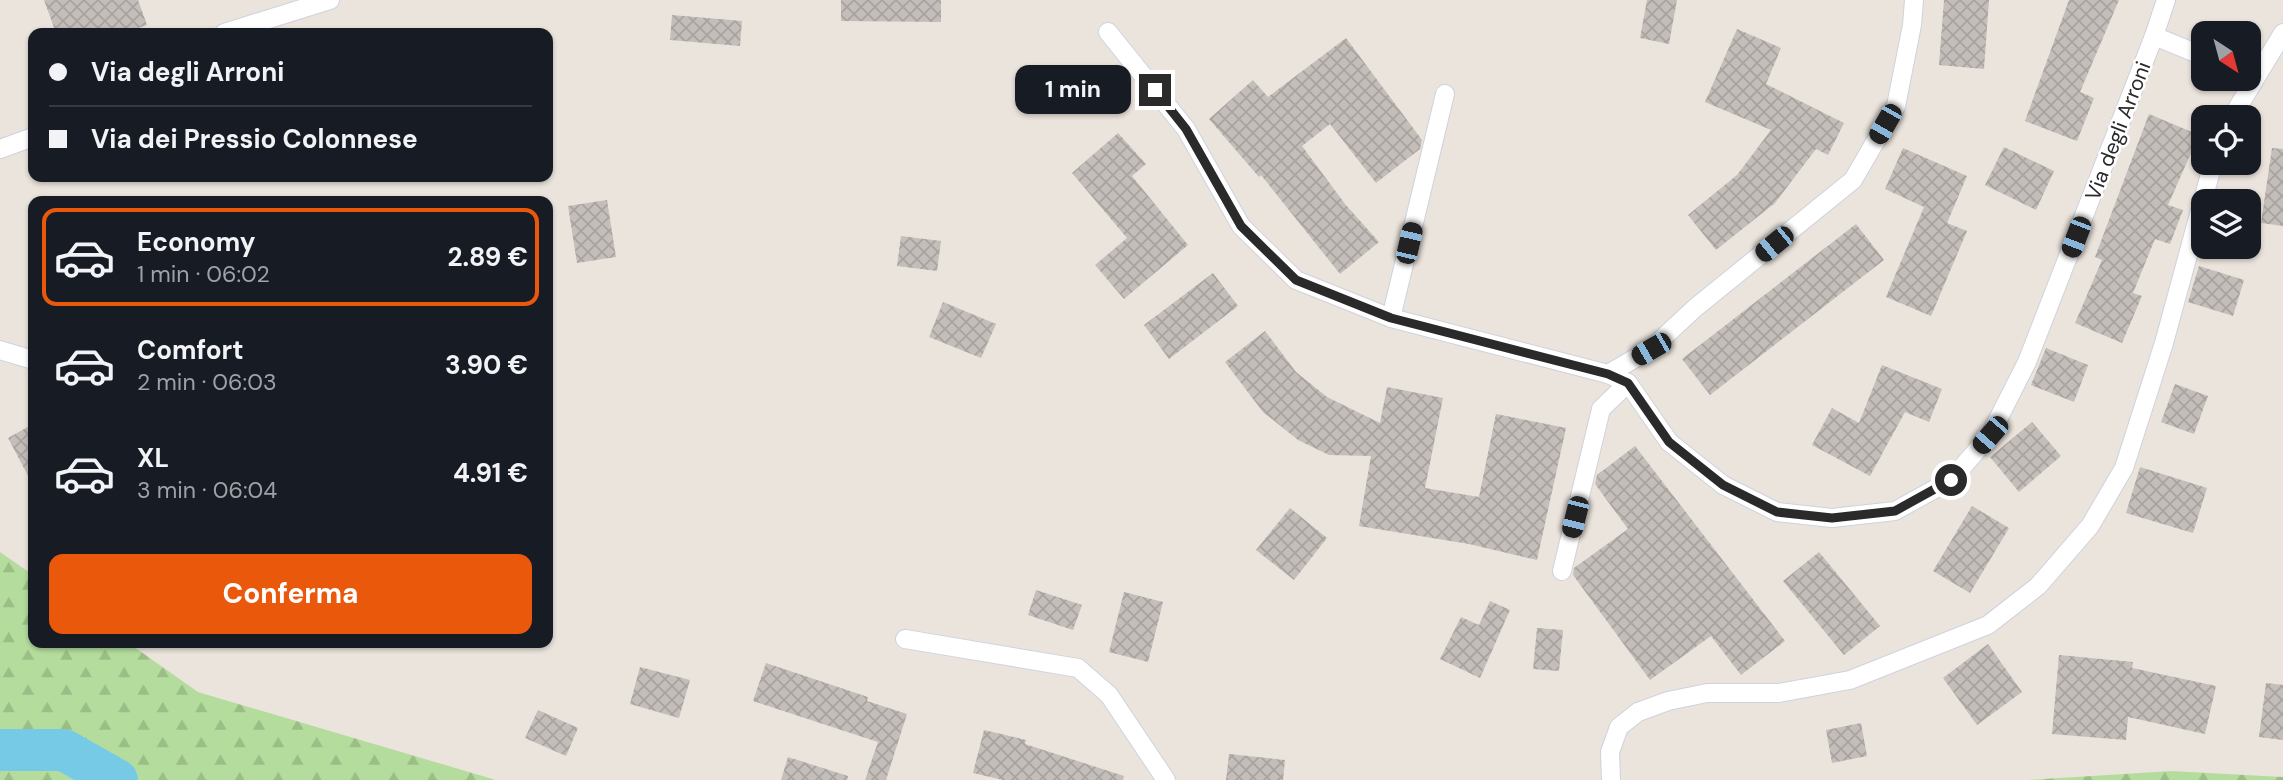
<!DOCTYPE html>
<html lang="it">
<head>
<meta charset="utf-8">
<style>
  body { margin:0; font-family:"DM Sans",sans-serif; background:#242831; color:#f1f3f6; height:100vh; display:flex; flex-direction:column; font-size:26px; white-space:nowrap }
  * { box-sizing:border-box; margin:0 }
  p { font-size:23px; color:#9ea1a6 }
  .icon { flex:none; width:38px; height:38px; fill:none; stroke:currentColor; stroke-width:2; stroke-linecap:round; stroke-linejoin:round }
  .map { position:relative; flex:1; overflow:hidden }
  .sheet { position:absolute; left:28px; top:196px; width:525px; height:452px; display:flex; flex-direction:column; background:#171b24; border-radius:14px; box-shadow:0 2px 5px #0004 }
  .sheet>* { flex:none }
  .guide { position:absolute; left:28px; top:28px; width:525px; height:154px; border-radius:14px; box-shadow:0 2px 5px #0004; display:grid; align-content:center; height:154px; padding:0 21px; background:#171b24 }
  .needle { width:46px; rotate:144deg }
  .tools { position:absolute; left:2191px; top:21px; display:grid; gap:14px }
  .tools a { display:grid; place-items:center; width:70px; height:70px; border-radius:14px; background:#171b24; box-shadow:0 2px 5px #0004; font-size:35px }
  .end { position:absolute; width:32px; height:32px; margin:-16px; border:9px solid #2a2a2a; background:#fff; box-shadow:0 0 0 4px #fff }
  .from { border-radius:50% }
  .bubble { position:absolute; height:49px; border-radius:14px; background:#171b24; box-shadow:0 2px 5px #0004; font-size:23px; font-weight:700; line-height:49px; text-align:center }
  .car { position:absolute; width:21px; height:42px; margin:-21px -10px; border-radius:9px; box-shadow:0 0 5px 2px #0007; background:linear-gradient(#222 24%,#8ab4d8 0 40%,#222 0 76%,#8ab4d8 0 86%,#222 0) }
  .guide b { display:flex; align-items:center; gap:24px; height:66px; font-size:26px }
  .guide b+b { border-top:2px solid #363941 }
  .guide i { width:18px; height:18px; background:#f1f3f6 }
  ul { padding:12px 0 0; list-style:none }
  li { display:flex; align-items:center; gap:21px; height:98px; margin:0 14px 10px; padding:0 7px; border:4px solid transparent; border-radius:14px }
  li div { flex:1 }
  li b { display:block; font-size:26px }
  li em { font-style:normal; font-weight:700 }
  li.selected { border-color:#ea580c }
  li>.icon { width:63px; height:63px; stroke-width:1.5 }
  .button { display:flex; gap:14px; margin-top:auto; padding:14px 21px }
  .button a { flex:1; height:80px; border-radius:14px; background:#ea580c; color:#fff; font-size:28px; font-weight:700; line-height:80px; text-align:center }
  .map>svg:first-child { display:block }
  .forest { fill:url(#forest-firs) }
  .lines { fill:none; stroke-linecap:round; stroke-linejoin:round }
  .river { stroke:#77cae5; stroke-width:42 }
  .building { fill:url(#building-cross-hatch) }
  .minor-casing { stroke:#cfd2dd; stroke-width:20 }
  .minor { stroke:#fff; stroke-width:18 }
  .route { stroke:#2a2a2a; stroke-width:9 }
  .labels { text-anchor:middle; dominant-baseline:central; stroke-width:5; stroke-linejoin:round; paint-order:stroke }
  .street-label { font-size:21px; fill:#2a2a2a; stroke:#fff }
</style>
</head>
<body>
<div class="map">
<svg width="2283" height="780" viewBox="0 0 2283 780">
  <defs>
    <pattern id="forest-firs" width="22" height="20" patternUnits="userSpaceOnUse" patternTransform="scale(1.75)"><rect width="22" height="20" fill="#b4dd9d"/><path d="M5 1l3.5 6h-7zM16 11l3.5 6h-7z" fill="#9bbe87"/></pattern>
    <pattern id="building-cross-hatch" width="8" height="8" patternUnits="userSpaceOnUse" patternTransform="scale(1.75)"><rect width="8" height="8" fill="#c3beb9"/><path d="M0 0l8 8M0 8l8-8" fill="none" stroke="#a8a39f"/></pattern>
  </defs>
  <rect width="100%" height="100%" fill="#ebe4dd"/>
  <g class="forest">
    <polygon points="0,552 33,575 33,642 127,642 198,692 496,780 0,780"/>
    <polygon points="2171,771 2283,777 2283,780 2028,780"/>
  </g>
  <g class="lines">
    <polyline class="river" points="0,750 64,750 117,780"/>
  </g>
  <g class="building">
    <polygon points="44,0 138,0 147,25 124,33 56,33"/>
    <polygon points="841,0 941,0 941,22 841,21"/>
    <polygon points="1647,0 1677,0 1669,44 1640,38"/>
    <polygon points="1944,0 1989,0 1984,69 1939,65"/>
    <polygon points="2069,0 2119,0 2080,92 2094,98 2077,141 2025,121"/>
    <polygon points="672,15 742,21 740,46 670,40"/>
    <polygon points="1737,29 1781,48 1766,84 1844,123 1828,155 1816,149 1775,203 1716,250 1688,215 1737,175 1771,130 1705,102"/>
    <polygon points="1346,38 1422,140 1420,149 1376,183 1330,124 1302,146 1345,204 1379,242 1340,274 1261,175 1259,177 1209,119 1253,80 1268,97"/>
    <polygon points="2149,114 2199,135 2168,205 2183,210 2170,244 2155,239 2133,293 2142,296 2122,343 2075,323 2102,260 2095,257"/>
    <polygon points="1118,133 1146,164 1132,176 1188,245 1124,299 1095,265 1127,238 1072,173"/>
    <polygon points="2004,147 2054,171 2036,210 1985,185"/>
    <polygon points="1903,148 1967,176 1947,223 1967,231 1931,316 1886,297 1924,207 1885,189"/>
    <polygon points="2272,148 2283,149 2283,226 2261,223"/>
    <polygon points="607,200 616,257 577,263 568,206"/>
    <polygon points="1856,224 1884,260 1710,395 1682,359"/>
    <polygon points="901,236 941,241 937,271 897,266"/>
    <polygon points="2199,266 2244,280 2233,316 2188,302"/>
    <polygon points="1213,273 1238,306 1169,359 1144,325"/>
    <polygon points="943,302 996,324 981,358 929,337"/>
    <polygon points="1265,331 1296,372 1327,397 1380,423 1387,387 1443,398 1425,488 1479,497 1496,414 1566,428 1537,560 1469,544 1359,526 1371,456 1329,455 1298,440 1263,412 1225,362"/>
    <polygon points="2046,348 2088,365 2074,402 2031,385"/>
    <polygon points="1882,365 1942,389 1929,422 1905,412 1870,476 1812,445 1832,408 1859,423"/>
    <polygon points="2175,384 2208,396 2194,434 2161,422"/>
    <polygon points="2032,422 2061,456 2019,492 1990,457"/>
    <polygon points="33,424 33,485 8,438"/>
    <polygon points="1635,446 1785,641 1741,675 1711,636 1650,680 1573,575 1574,568 1628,529 1595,484 1597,475"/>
    <polygon points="2140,467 2207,488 2193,533 2126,513"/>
    <polygon points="1972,506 2009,528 1970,593 1933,571"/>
    <polygon points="1290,508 1327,538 1294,580 1256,550"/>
    <polygon points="1819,552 1880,626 1844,655 1783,581"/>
    <polygon points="1036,590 1082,605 1073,630 1028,615"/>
    <polygon points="1124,592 1163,602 1148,662 1109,652"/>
    <polygon points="1490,601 1510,610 1480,678 1440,659 1461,617 1479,625"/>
    <polygon points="1537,628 1563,630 1559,671 1533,669"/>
    <polygon points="1988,644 2022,692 1977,725 1943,678"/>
    <polygon points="2059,655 2133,662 2132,668 2216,686 2205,734 2128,717 2126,740 2052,734"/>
    <polygon points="766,663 868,697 867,701 907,714 886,780 865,780 878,742 753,701"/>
    <polygon points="640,667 690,680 679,718 630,704"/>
    <polygon points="2266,683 2283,685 2283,740 2259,737"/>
    <polygon points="538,710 578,728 566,756 525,738"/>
    <polygon points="1861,723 1867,756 1832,763 1826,730"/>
    <polygon points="984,730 1026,740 1025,744 1124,776 1123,780 1003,780 973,773"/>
    <polygon points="1229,754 1285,760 1283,780 1226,780"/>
    <polygon points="788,757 848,776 847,780 781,780"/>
  </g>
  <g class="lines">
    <g class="minor-casing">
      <g id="minor">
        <polyline points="1108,32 1186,129 1241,226 1296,280 1391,318 1608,374 1651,349 1695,308 1853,180 1896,106 1912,25 1914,0"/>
        <polyline points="224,33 330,0"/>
        <polyline points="2154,36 2166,0"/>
        <polyline points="2232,117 2283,33"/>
        <polyline points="0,149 33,137"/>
        <polyline points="1391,318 1445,94"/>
        <polyline points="0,350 33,360"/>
        <polyline points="1608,374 1628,383 1669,442 1723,485 1777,512 1832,518 1895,511 1951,480 1990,435 2027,362 2154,36 2203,56"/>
        <polyline points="1562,571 1601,409 1628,383"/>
        <polyline points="905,639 1078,668 1109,695 1166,780"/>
        <polyline points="1611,780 1610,752 1619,727 1638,712 1668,701 1707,693 1779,693 1850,680 1988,625 2038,586 2090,526 2124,468 2164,343 2213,163"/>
      </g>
    </g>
    <use href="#minor" class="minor"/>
  </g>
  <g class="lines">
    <polyline class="route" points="1155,90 1186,129 1241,226 1296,280 1391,318 1608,374 1628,383 1669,442 1723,485 1777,512 1832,518 1895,511 1951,480"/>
  </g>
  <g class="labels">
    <g class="street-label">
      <text transform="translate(2118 131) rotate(-69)">Via degli Arroni</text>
    </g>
  </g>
</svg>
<div class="tools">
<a><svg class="needle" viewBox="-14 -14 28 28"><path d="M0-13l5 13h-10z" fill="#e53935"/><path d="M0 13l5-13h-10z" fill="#9ea1a6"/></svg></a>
<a><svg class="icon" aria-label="locate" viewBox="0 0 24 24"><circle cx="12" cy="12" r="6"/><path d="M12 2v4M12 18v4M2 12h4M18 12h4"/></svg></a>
<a><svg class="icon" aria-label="layers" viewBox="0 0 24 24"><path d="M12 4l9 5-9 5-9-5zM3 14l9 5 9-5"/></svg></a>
</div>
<i class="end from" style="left:1951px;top:480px"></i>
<i class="end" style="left:1155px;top:90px"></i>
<div class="bubble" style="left:1015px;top:65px;width:116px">1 min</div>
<i class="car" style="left:1885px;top:124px;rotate:210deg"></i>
<i class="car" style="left:2076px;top:237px;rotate:201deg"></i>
<i class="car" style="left:1409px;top:243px;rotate:13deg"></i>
<i class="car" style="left:1774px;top:244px;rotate:231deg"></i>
<i class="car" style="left:1651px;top:349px;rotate:240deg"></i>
<i class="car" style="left:1990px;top:435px;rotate:221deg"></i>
<i class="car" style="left:1575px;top:517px;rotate:194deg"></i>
<div class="guide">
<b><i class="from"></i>Via degli Arroni</b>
<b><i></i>Via dei Pressio Colonnese</b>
</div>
<section class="sheet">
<ul>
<li class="selected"><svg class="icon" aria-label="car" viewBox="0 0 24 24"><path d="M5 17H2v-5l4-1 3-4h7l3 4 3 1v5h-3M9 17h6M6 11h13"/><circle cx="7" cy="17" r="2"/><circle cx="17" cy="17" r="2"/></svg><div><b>Economy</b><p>1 min · 06:02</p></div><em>2.89 €</em></li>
<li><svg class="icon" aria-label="car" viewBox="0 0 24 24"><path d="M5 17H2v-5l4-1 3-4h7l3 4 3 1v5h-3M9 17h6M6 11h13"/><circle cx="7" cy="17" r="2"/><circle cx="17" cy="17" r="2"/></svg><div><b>Comfort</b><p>2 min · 06:03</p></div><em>3.90 €</em></li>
<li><svg class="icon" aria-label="car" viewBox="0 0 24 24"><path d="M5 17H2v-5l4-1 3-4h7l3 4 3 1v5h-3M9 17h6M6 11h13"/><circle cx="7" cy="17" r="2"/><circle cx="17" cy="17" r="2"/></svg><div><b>XL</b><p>3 min · 06:04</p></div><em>4.91 €</em></li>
</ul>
<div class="button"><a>Conferma</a></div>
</section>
</div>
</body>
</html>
